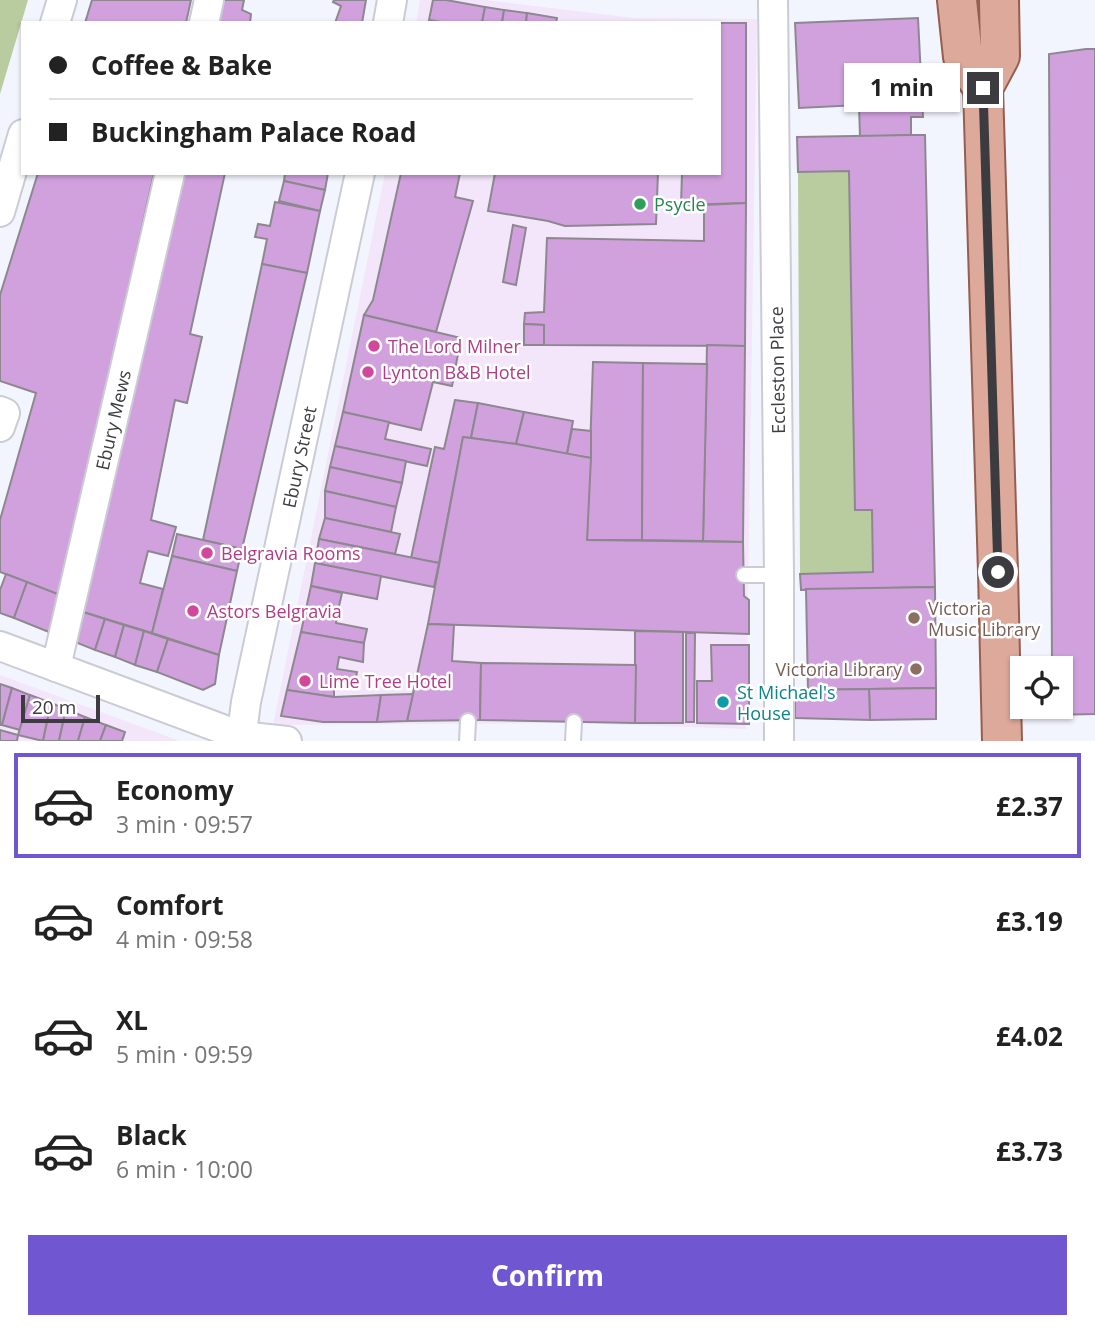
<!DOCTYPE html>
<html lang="en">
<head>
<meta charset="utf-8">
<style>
  body { margin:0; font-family:"Open Sans",sans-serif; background:#f6f6f6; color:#222; height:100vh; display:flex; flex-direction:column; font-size:26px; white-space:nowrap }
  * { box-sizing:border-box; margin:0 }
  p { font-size:23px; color:#767676 }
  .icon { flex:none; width:38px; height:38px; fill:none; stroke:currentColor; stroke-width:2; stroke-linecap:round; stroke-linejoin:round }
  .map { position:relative; height:741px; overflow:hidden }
  .panel { display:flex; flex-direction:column; background:#fff; flex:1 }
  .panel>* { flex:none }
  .banner { position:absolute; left:21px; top:21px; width:700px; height:154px; border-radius:0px; box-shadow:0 2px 5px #0004; display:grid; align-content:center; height:154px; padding:0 28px; background:#fff }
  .fabs { position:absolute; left:1010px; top:656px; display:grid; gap:14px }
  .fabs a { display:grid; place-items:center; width:63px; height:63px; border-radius:0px; background:#fff; box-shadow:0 2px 5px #0004; font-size:35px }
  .scale { position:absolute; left:21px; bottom:18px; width:79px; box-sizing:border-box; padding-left:7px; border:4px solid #3c3c40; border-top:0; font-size:19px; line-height:24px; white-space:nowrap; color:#3c3c40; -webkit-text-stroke:5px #fff; paint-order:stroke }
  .end { position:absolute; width:32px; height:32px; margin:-16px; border:9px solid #3c3c40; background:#fff; box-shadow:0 0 0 4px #fff }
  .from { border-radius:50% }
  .bubble { position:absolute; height:49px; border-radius:0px; background:#fff; box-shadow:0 2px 5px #0004; font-size:23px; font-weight:700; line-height:49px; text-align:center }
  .banner b { display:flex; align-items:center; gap:24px; height:66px; font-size:26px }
  .banner b+b { border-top:2px solid #e0e0e0 }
  .banner i { width:18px; height:18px; background:#222 }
  ul { padding:12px 0 0; list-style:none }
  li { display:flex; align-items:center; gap:21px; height:105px; margin:0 14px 10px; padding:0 14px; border:4px solid transparent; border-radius:0px }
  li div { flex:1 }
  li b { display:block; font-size:26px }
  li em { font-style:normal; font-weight:700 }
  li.selected { border-color:#7056d0 }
  li>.icon { width:63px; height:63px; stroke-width:1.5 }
  .cta { display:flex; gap:14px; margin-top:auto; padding:14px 28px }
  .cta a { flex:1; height:80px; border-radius:0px; background:#7056d0; color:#fff; font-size:28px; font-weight:700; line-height:80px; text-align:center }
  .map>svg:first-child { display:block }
  .commercial { fill:#f3e6fa }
  .green { fill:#b8cc9f }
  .building { fill:#d1a1de; stroke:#8d888f; stroke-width:2 }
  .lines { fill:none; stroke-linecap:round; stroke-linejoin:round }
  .service-casing { stroke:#cacbd5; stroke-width:18 }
  .minor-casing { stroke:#cacbd5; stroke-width:32 }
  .primary-casing { stroke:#945e50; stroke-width:42 }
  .service { stroke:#fff; stroke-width:14 }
  .minor { stroke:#fff; stroke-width:28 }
  .primary { stroke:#dca99b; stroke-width:38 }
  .route { stroke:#3c3c40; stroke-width:9 }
  .leisure-dot { fill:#2e9e5b; stroke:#fff; stroke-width:2.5 }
  .hotel-dot { fill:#d1479c; stroke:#fff; stroke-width:2.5 }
  .education-dot { fill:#8d6e63; stroke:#fff; stroke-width:2.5 }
  .culture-dot { fill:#0f9aa8; stroke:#fff; stroke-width:2.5 }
  .labels { text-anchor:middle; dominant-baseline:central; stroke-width:5; stroke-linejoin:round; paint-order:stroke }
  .leisure-label { font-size:18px; fill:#27864d; stroke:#fff; text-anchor:start }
  .hotel-label { font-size:18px; fill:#b23c85; stroke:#fff; text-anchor:start }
  .street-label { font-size:18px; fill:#3c3c40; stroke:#fff }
  .education-label { font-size:18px; fill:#785e54; stroke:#fff; text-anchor:start }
  .culture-label { font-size:18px; fill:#0d838f; stroke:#fff; text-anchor:start }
</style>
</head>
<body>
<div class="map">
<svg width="1095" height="741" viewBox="0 0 1095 741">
  <rect width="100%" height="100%" fill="#f3f5fe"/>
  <g class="commercial">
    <polygon points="420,0 486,0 634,18 757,19 746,729 568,723 273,725 385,173 719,173 719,23 416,23"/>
    <polygon points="0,675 180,741 0,741"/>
  </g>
  <g class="green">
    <polygon points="0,0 28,0 0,94"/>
    <polygon points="849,171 855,509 872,510 873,572 800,574 798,172"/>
  </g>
  <g class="building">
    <polygon points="92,0 191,0 186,23 85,23"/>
    <polygon points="221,0 244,0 242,10 251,14 250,23 215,23"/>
    <polygon points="334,0 366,0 362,23 335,23 341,6 333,2"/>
    <polygon points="433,0 446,0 485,7 482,23 447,23 429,20"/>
    <polygon points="485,7 504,10 502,23 482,23"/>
    <polygon points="504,10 527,13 526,23 502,23"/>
    <polygon points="527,13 557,18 556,23 526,23"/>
    <polygon points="918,18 923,117 911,117 911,135 860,137 859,105 799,108 795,23"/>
    <polygon points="719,23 746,23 746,203 681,205 682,173 719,173"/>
    <polygon points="1086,49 1095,49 1095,714 1052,715 1052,707 1060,707 1060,668 1052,668 1049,54"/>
    <polygon points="911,135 925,135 935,587 801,590 800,574 873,572 872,510 855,510 849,171 798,172 797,137"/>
    <polygon points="38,173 154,173 60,595 0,572 0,520 36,393 0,381 0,295"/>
    <polygon points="182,173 225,173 190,334 202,337 187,403 175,400 151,520 176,527 168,556 148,551 140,583 163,589 152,633 83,612"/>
    <polygon points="285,173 328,173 325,190 284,181"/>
    <polygon points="401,173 460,173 455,197 473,201 436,332 364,315 373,300"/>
    <polygon points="495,173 658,173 656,224 565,226 548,221 488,211"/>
    <polygon points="284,181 325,190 320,211 279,201"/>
    <polygon points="275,202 320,211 307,273 262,264 267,239 255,237 258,224 270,226"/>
    <polygon points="746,203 745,346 544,345 544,325 524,324 525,313 544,312 547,238 704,241 704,205"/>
    <polygon points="513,225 526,228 516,285 503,282"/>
    <polygon points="262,264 307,273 242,549 203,540"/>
    <polygon points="364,315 461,338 452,386 433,382 421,430 343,412"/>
    <polygon points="524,324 544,325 544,345 524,345"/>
    <polygon points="707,345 745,346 743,542 703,541"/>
    <polygon points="593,362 643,363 642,540 587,540"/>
    <polygon points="643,363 707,364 703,541 642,540"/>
    <polygon points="455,400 478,403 471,438 463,437 439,563 411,558 435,447 444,449"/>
    <polygon points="478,403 524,412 516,444 471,438"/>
    <polygon points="343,412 389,422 385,439 431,449 427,466 335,446"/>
    <polygon points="524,412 573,421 567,454 516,444"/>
    <polygon points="572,429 591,431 591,458 567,454"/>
    <polygon points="463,437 516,444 591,458 587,540 743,542 744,596 749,600 749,634 428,624"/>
    <polygon points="335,446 406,461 402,483 330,467"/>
    <polygon points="330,467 402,483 396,507 325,491"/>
    <polygon points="325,491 396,507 391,532 325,518"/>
    <polygon points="325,518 400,534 395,554 319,539"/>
    <polygon points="177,534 242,549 237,571 172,556"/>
    <polygon points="319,539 439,563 434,587 315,563"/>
    <polygon points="172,556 237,571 219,655 152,633"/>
    <polygon points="315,563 381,576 377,599 311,586"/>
    <polygon points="6,574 27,582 14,618 0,613 0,590"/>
    <polygon points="27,582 60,595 52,629 49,632 14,618"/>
    <polygon points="311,586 342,593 337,615 306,609"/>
    <polygon points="935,587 936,688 808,690 806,589"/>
    <polygon points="306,609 337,615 336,623 367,629 364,643 301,632"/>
    <polygon points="83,612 105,619 95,650 75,642"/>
    <polygon points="105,619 124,625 115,657 95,650"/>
    <polygon points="428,624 454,625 452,661 481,663 480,720 407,721"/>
    <polygon points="124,625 144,631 135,665 115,657"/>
    <polygon points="144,631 168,639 157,672 135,665"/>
    <polygon points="635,631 683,632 683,723 635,723"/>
    <polygon points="301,632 364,643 363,662 339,657 337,669 357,672 354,687 334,685 334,697 287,690"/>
    <polygon points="686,633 695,633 694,722 686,722"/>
    <polygon points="168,639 219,655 215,684 203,690 157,672"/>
    <polygon points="711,645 749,645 749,724 697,723 697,681 712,681"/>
    <polygon points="481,663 636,665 635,723 480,720"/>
    <polygon points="0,684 12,688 2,725 0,725"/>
    <polygon points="12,688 30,695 20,730 2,725"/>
    <polygon points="936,688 936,719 870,720 869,689"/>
    <polygon points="869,689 870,720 795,718 795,690"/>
    <polygon points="287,690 334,697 381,695 377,722 323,722 281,716"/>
    <polygon points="413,694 407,721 377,722 381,695"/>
    <polygon points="30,695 51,703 43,741 18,735"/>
    <polygon points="51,703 66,709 59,741 43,741"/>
    <polygon points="66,709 85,717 78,741 59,741"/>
    <polygon points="85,717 106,725 100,741 78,741"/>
    <polygon points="106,725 125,732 122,741 100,741"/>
    <polygon points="0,730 18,735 17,741 0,741"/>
  </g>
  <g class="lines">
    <g class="service-casing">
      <g id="service">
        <polyline points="744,575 779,575"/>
        <polyline points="467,741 468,721"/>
        <polyline points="573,741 574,722"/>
      </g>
    </g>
    <g class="minor-casing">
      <g id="minor">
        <polyline points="773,0 779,575 779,741"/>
        <polyline points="55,23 62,0"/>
        <polyline points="204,23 209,0"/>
        <polyline points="388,23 392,0"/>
        <polyline points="0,212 23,134"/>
        <polyline points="0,411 5,413 0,427"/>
        <polyline points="0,646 241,736 287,741"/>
        <polyline points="56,667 170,173"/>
        <polyline points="241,741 246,702 360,173"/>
      </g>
    </g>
    <g class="primary-casing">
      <g id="primary">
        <polyline points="957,0 963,57 983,88"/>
        <polyline points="999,0 1000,56 983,88 998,572 1002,741"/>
      </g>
    </g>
    <use href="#service" class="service"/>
    <use href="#minor" class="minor"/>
    <use href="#primary" class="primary"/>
  </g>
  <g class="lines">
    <polyline class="route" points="983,88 998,572"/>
  </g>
  <circle class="leisure-dot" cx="640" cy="204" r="7"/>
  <g class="hotel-dot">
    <circle cx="374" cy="346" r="7"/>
    <circle cx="368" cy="372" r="7"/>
    <circle cx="207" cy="553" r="7"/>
    <circle cx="193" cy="611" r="7"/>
    <circle cx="305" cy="681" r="7"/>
  </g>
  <g class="education-dot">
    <circle cx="914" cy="618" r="7"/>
    <circle cx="916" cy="669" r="7"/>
  </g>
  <circle class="culture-dot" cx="723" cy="702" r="7"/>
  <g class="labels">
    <g class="leisure-label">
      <text x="654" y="204">Psycle</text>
    </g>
    <g class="hotel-label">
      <text x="388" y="346">The Lord Milner</text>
      <text x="382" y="372">Lynton B&amp;B Hotel</text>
      <text x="221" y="553">Belgravia Rooms</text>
      <text x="207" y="611">Astors Belgravia</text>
      <text x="319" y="681">Lime Tree Hotel</text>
    </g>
    <g class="street-label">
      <text transform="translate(777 370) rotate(-91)">Eccleston Place</text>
      <text transform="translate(113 420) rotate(-77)">Ebury Mews</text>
      <text transform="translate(299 457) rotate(-78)">Ebury Street</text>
    </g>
    <g class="education-label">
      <text x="928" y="608">Victoria<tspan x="928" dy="21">Music Library</tspan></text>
      <text x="902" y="669" text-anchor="end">Victoria Library</text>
    </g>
    <g class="culture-label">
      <text x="737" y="692">St Michael's<tspan x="737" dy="21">House</tspan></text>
    </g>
  </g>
</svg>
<div class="fabs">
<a><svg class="icon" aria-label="locate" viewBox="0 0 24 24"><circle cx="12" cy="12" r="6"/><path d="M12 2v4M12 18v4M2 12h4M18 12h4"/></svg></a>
</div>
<div class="scale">20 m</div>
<i class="end from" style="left:998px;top:572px"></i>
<i class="end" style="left:983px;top:88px"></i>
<div class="bubble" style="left:844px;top:63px;width:116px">1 min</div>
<div class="banner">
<b><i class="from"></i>Coffee &amp; Bake</b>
<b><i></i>Buckingham Palace Road</b>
</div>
</div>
<section class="panel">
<ul>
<li class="selected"><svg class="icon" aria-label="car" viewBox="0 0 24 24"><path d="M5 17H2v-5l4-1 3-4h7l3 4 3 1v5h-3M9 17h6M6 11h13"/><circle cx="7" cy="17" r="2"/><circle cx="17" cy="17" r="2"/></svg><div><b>Economy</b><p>3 min · 09:57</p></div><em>£2.37</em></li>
<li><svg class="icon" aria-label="car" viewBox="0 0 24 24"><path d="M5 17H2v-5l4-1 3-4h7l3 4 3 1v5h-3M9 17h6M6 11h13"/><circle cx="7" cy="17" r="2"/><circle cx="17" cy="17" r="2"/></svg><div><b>Comfort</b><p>4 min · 09:58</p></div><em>£3.19</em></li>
<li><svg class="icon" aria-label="car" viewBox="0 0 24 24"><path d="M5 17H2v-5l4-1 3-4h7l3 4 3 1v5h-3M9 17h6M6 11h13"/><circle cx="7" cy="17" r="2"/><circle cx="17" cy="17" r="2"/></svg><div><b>XL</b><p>5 min · 09:59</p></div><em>£4.02</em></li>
<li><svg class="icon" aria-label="car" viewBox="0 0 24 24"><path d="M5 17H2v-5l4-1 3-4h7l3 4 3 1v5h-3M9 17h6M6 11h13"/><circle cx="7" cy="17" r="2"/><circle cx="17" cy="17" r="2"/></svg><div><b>Black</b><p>6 min · 10:00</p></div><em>£3.73</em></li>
</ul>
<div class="cta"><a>Confirm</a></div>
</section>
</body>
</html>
